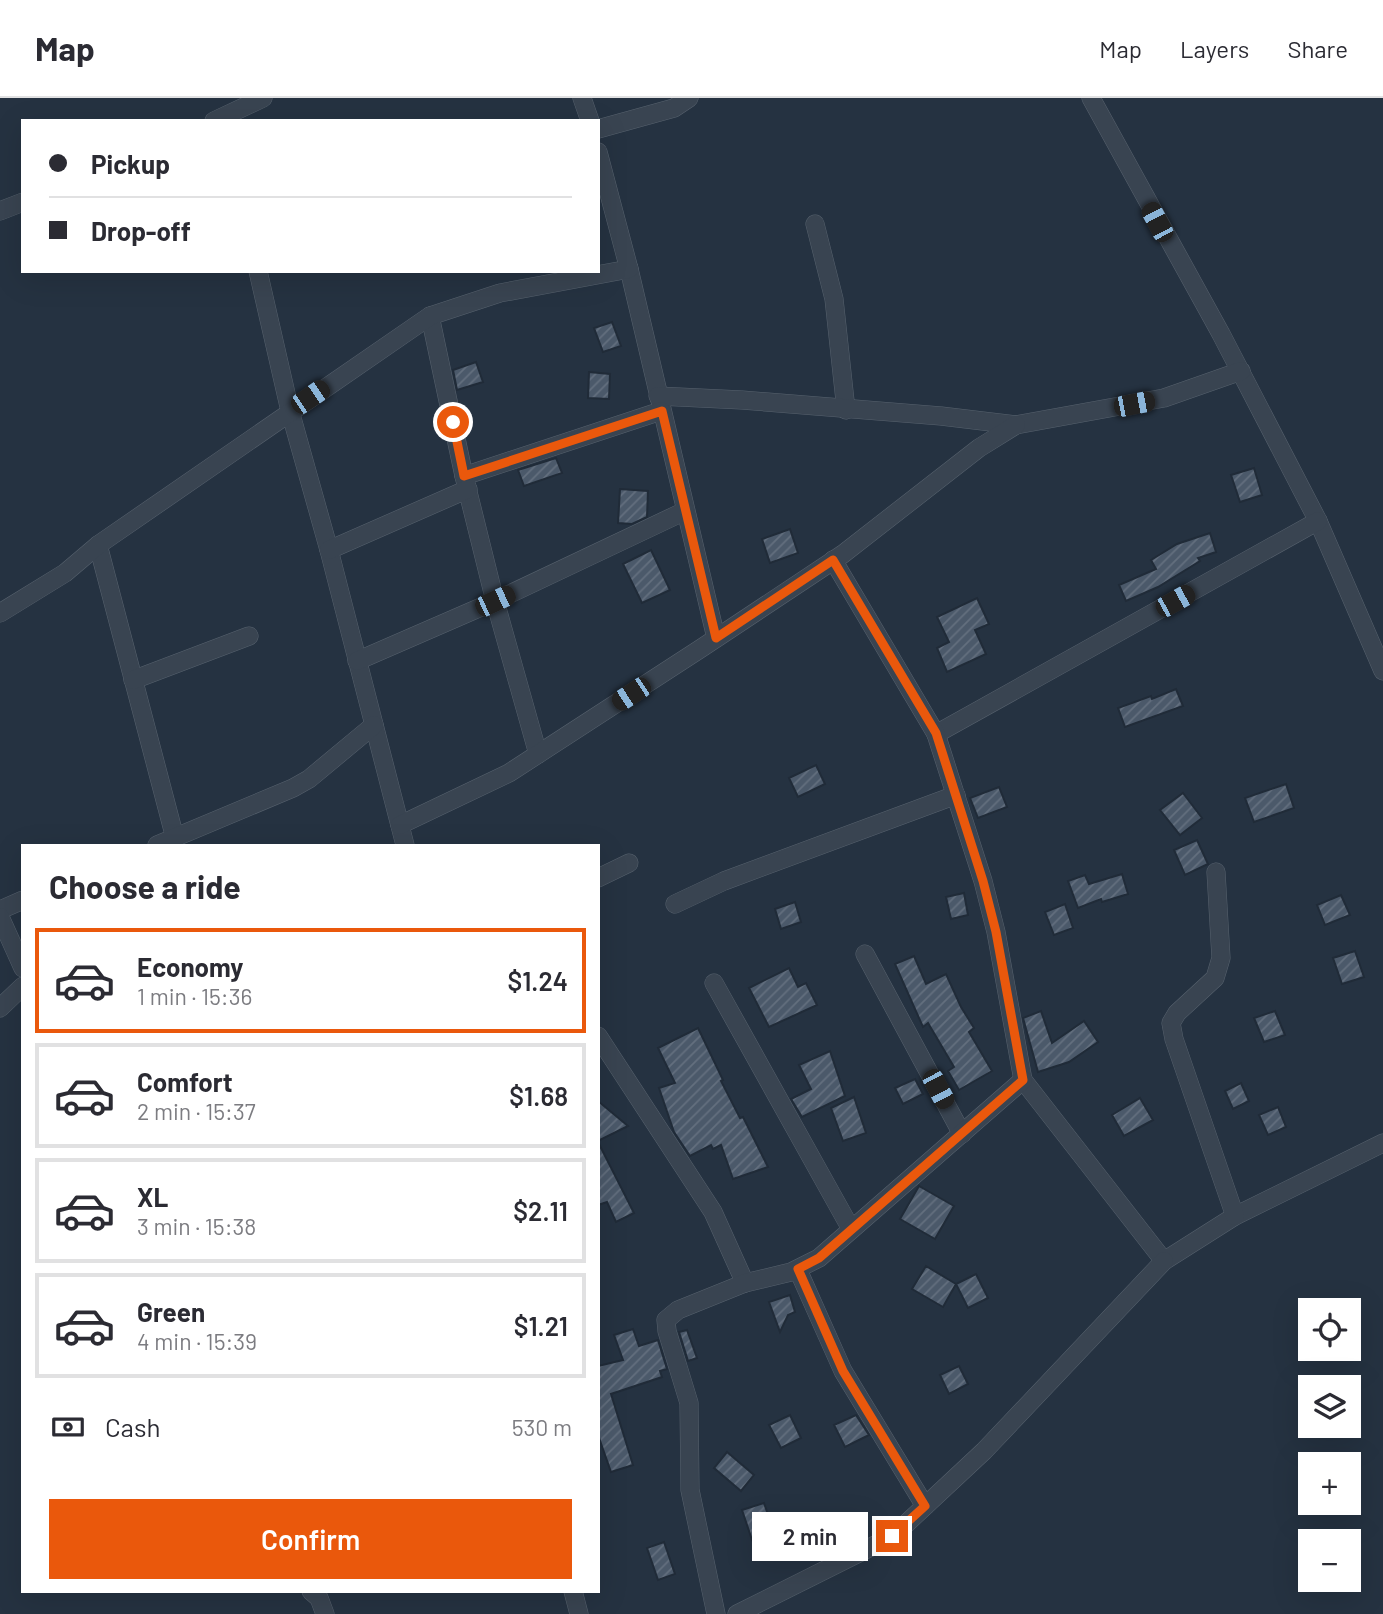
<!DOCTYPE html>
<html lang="en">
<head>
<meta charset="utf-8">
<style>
  body { margin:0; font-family:Barlow,sans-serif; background:#f2f2f3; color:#2b2b33; height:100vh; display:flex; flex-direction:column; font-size:26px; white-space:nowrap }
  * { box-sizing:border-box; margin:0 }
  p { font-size:23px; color:#7c7c81 }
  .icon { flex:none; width:38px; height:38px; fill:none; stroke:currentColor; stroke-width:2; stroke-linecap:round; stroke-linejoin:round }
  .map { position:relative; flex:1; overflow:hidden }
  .sheet { position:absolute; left:21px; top:746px; width:579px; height:749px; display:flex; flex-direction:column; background:#fff; border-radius:0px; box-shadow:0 7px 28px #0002 }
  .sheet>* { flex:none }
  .guide { position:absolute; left:21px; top:21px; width:579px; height:154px; border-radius:0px; box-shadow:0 7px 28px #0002; display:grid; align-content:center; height:154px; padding:0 28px; background:#fff }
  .controls { position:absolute; left:1298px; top:1200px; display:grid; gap:14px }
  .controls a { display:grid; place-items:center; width:63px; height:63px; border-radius:0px; background:#fff; box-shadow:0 7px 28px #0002; font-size:35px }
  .end { position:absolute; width:32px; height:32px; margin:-16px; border:9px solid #ea580c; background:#fff; box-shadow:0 0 0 4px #fff }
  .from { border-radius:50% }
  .bubble { position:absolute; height:49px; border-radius:0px; background:#fff; box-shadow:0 7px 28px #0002; font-size:23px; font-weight:600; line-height:49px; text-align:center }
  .car { position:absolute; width:21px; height:42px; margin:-21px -10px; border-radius:9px; box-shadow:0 0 5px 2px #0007; background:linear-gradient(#222 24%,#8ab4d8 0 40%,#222 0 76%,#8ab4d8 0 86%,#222 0) }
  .guide b { display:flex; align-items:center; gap:24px; height:66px; font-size:26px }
  .guide b+b { border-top:2px solid #e1e1e2 }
  .guide i { width:18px; height:18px; background:#2b2b33 }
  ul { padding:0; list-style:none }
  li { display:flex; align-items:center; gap:21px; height:105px; margin:0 14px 10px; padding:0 14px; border:4px solid #e1e1e2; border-radius:0px }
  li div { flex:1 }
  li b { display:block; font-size:26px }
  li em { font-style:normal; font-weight:600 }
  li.active { border-color:#ea580c }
  li>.icon { width:63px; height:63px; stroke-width:1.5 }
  h2 { padding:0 28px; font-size:32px; line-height:84px }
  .pay { display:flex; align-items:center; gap:18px; height:77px; padding:0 28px; font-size:26px }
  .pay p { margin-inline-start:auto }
  .cta { display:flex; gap:14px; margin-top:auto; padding:14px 28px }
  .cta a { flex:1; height:80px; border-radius:0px; background:#ea580c; color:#fff; font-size:28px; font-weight:600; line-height:80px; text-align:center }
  header { display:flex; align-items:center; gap:42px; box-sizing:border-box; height:98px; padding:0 35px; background:#fff; border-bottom:2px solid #e1e1e2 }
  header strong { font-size:33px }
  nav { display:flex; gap:38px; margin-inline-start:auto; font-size:24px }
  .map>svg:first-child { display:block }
  .building { fill:url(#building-hatch); stroke:#202b38; stroke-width:2 }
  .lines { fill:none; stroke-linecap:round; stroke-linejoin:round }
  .minor-casing { stroke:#57626e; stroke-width:19 }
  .minor { stroke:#394451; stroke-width:18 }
  .route { stroke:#ea580c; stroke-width:9 }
</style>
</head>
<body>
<header>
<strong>Map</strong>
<nav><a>Map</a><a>Layers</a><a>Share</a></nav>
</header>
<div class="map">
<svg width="1383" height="1516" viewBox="0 0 1383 1516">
  <defs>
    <pattern id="building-hatch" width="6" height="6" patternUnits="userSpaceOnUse" patternTransform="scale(1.75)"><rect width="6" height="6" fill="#4b596a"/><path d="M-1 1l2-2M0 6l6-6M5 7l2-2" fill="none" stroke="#636f7e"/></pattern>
  </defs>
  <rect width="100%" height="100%" fill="#253241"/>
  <g class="building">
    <polygon points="612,224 621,248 603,254 594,230"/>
    <polygon points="476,264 483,284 457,292 453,272"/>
    <polygon points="589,274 610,276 609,301 588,300"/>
    <polygon points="556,360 562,375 524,388 518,372"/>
    <polygon points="1254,370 1262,397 1240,404 1231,377"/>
    <polygon points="620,391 648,393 647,419 632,426 618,425"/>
    <polygon points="790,431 798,455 770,465 762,441"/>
    <polygon points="1210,435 1216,454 1198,460 1200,463 1158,489 1126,503 1119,487 1156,471 1151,462 1177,446"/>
    <polygon points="651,452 670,492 642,505 623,466"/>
    <polygon points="977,500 989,526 975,532 986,556 947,574 937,550 949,544 937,519"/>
    <polygon points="1176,591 1183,608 1125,629 1118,610 1151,598 1152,601"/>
    <polygon points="816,667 825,686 798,699 789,680"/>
    <polygon points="1286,686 1294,710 1254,724 1245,700"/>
    <polygon points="999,689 1007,709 978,720 970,700"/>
    <polygon points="1183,695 1202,720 1180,737 1160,712"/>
    <polygon points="1197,742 1208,766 1185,777 1174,752"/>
    <polygon points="1122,776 1128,796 1102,804 1101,801 1078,810 1068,783 1085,777 1089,786"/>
    <polygon points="964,795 968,817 951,821 946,799"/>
    <polygon points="1341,797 1350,817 1325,827 1317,807"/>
    <polygon points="795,804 801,824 781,831 775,811"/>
    <polygon points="1065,806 1073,830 1054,837 1045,814"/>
    <polygon points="1355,853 1364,879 1342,886 1333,860"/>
    <polygon points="914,858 926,886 946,876 961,909 974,930 969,934 992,973 959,992 948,973 954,969 928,925 923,929 895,866"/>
    <polygon points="789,870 798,889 806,885 817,907 769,929 749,890"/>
    <polygon points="1041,913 1052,945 1084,923 1098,944 1069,964 1038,974 1023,920"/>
    <polygon points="1275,913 1285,937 1264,944 1254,920"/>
    <polygon points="698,930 723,982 721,983 740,1020 743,1019 768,1069 733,1081 721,1047 713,1051 711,1047 690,1058 674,1034 659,990 675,985 658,950"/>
    <polygon points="830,953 845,998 802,1019 791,1001 811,991 799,967"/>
    <polygon points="915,981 923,996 903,1006 895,990"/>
    <polygon points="1241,985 1249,1003 1233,1011 1225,993"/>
    <polygon points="854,999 866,1035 843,1043 831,1010"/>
    <polygon points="1140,1000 1153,1022 1124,1038 1112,1017"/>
    <polygon points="598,1003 628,1028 598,1043"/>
    <polygon points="1278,1009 1286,1029 1268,1037 1259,1017"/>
    <polygon points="598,1044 634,1115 616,1124 607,1104 598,1107"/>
    <polygon points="919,1088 954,1108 935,1141 900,1121"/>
    <polygon points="926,1168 956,1186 943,1209 912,1191"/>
    <polygon points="976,1176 988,1200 968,1210 956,1186"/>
    <polygon points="790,1197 795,1214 788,1217 780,1234 769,1204"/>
    <polygon points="633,1231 639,1248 658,1242 667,1271 660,1273 662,1279 611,1296 633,1367 611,1374 598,1337 598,1268 623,1262 614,1237"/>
    <polygon points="687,1232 697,1260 688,1263 679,1234"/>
    <polygon points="959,1268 968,1286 949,1296 940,1277"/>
    <polygon points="790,1317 801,1340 781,1350 769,1327"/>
    <polygon points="856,1317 869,1337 845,1349 834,1327"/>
    <polygon points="727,1354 754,1377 741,1393 714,1370"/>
    <polygon points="764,1405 774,1434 752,1442 742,1412"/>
    <polygon points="664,1444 675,1476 658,1482 647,1450"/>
  </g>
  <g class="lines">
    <g class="minor-casing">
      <g id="minor">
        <polyline points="582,0 590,23"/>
        <polyline points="1091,0 1221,236 1318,423 1383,573"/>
        <polyline points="214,23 263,0"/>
        <polyline points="598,31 674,10 689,0"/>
        <polyline points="0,113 23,104"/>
        <polyline points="815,126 834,201 846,312"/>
        <polyline points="629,171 716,540"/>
        <polyline points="258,173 290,313 329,452 405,747"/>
        <polyline points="430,218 464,378 495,503 538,656"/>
        <polyline points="658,298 742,302 941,318 1016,327 1164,300 1241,273"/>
        <polyline points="464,378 661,313"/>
        <polyline points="1318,423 936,636 983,783 996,834 1023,982 1164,1163 1235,1118 1383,1045"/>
        <polyline points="98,447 175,740"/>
        <polyline points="329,452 468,391"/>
        <polyline points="833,462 936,636"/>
        <polyline points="0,515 65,475 98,447 430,218 500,195 629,171 598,54"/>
        <polyline points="357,563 495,503 685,413"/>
        <polyline points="133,582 249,538"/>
        <polyline points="400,727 509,675 700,551 843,456 979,350 1016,327"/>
        <polyline points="157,747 293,690 309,681 374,627"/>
        <polyline points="1216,774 1221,860 1215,880 1177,915 1171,925 1174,941 1235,1118"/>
        <polyline points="598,780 629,765"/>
        <polyline points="675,806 724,783 956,697"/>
        <polyline points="0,812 23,802"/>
        <polyline points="0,819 23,870"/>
        <polyline points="865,856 962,1036"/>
        <polyline points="714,885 851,1131"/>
        <polyline points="0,910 23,888"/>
        <polyline points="598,938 713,1114 745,1185"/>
        <polyline points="798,1172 843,1273 925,1408"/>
        <polyline points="311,1493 319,1500 325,1516"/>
        <polyline points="573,1493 579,1516"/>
        <polyline points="716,1516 690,1392 689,1305 667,1233 666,1222 678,1212 745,1185 791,1174 819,1160 1023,982"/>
        <polyline points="737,1516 893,1438 984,1353 1164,1163"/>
      </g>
    </g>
    <use href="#minor" class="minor"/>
  </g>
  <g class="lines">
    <polyline class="route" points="453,324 464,378 662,313 716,540 833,462 936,635 983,783 996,834 1023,982 819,1160 798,1171 843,1273 925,1408 892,1438"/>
  </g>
</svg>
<div class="controls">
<a><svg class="icon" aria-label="locate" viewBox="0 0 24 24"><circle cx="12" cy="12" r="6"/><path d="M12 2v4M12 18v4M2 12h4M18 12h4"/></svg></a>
<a><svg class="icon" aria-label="layers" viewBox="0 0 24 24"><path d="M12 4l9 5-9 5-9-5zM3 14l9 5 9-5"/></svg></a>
<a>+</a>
<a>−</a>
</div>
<i class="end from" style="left:453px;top:324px"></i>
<i class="end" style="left:892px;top:1438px"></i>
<div class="bubble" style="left:752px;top:1414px;width:116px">2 min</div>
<i class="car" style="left:1157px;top:124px;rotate:332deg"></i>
<i class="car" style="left:310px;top:299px;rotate:56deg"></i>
<i class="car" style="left:1134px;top:306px;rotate:79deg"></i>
<i class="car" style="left:495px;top:503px;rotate:65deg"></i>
<i class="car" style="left:1175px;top:503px;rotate:61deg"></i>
<i class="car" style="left:631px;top:596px;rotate:237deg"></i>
<i class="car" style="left:938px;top:991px;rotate:152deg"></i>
<div class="guide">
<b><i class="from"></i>Pickup</b>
<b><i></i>Drop-off</b>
</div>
<section class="sheet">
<h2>Choose a ride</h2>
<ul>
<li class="active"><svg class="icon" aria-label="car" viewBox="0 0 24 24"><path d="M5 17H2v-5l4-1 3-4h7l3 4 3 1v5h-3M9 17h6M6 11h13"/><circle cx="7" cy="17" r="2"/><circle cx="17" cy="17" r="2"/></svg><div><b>Economy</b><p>1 min · 15:36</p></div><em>$1.24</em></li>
<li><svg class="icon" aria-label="car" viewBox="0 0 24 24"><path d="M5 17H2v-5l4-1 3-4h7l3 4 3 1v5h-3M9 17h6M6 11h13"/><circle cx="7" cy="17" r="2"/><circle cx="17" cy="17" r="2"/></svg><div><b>Comfort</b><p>2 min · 15:37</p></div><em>$1.68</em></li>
<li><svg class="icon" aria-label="car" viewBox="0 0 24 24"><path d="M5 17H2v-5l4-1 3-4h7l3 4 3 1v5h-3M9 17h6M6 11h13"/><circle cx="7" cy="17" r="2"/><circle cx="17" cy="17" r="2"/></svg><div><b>XL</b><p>3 min · 15:38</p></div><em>$2.11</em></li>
<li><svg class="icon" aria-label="car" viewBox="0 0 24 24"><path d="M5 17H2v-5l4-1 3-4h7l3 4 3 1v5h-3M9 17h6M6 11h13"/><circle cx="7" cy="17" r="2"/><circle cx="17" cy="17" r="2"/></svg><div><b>Green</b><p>4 min · 15:39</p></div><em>$1.21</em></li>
</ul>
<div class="pay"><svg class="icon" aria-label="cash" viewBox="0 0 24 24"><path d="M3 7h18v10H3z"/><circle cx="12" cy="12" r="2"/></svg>Cash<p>530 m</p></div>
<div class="cta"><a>Confirm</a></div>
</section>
</div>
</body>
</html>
